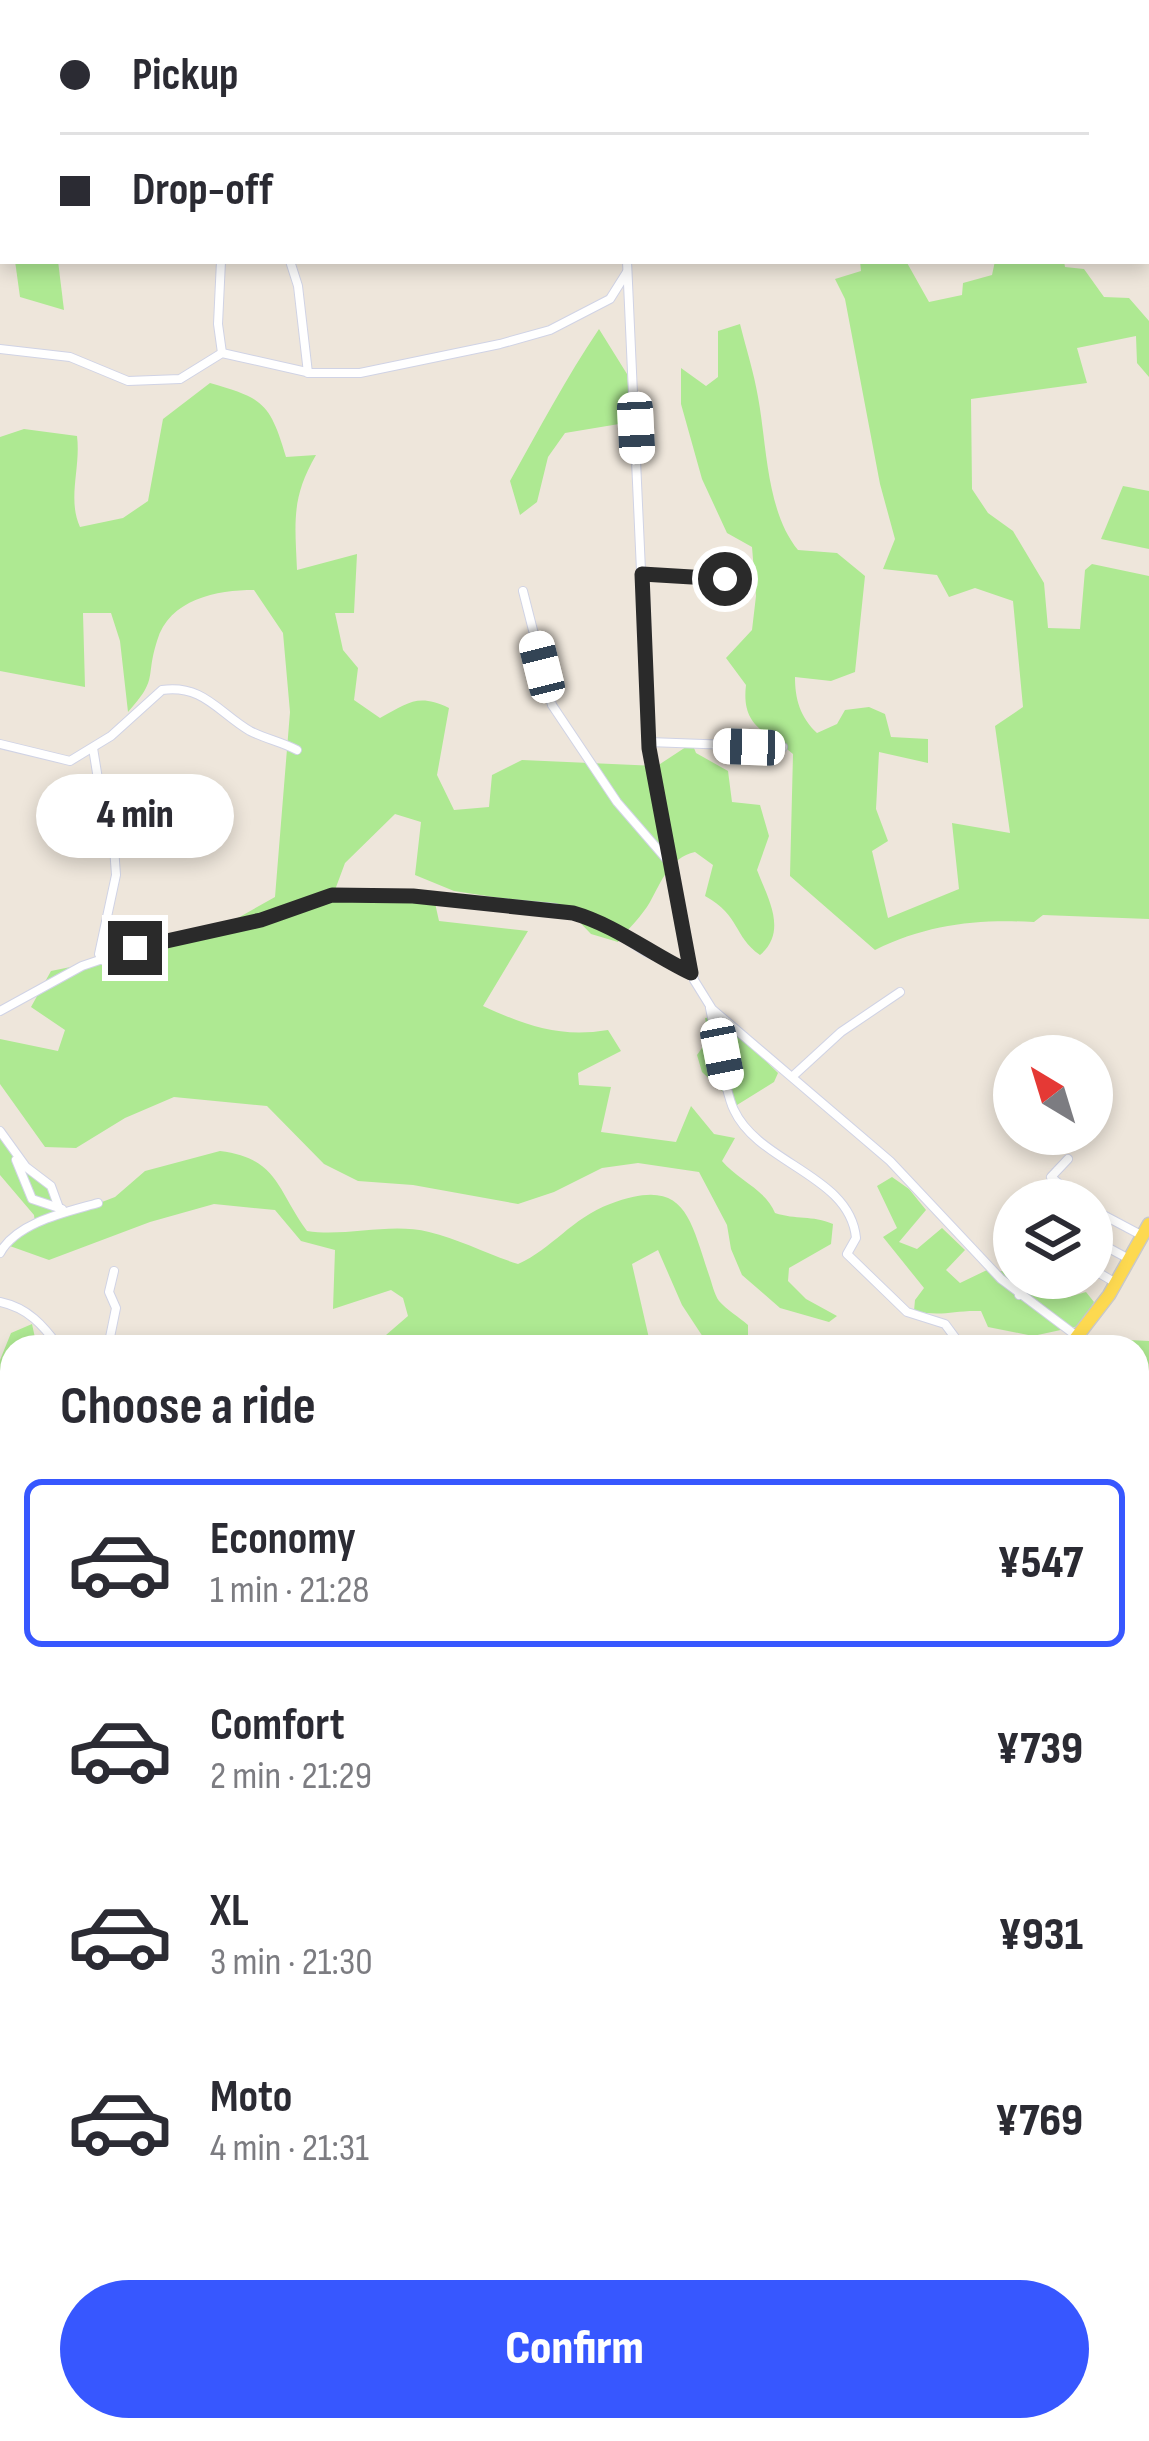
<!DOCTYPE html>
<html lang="en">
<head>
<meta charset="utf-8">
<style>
  body { margin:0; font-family:"Sofia Sans Condensed",sans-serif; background:#f2f2f3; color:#2b2b33; height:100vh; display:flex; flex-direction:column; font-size:45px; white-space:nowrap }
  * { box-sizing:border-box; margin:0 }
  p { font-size:39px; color:#7c7c81 }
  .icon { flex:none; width:66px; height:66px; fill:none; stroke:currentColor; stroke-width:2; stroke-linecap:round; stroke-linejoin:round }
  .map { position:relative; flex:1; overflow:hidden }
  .panel { position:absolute; left:0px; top:1335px; width:1149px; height:1107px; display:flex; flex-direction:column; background:#fff; border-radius:36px 36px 0 0; box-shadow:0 6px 18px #0003 }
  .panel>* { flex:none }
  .hud { position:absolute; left:0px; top:0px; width:1149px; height:264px; box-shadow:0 6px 18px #0003; display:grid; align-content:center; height:264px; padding:0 60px; background:#fff }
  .needle { width:78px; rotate:322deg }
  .tools { position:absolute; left:993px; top:1035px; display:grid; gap:24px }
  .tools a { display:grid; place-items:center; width:120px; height:120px; border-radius:50%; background:#fff; box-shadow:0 6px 18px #0003; font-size:60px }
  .end { position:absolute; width:54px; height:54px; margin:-27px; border:15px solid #2a2a2a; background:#fff; box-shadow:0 0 0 6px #fff }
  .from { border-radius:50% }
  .bubble { position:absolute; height:84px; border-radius:42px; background:#fff; box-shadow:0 6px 18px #0003; font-size:39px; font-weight:800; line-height:84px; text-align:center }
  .car { position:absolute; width:36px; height:72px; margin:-36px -18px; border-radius:15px; box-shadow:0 0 9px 3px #0007; background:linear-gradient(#fff 24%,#345 0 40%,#fff 0 76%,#345 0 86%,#fff 0) }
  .hud b { display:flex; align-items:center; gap:42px; height:114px; font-size:45px }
  .hud b+b { border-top:3px solid #e1e1e2 }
  .hud i { width:30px; height:30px; background:#2b2b33 }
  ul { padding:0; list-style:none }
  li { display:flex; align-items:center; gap:36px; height:168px; margin:0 24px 18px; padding:0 36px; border:6px solid transparent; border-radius:18px }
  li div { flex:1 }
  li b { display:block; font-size:45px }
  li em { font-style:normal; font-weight:800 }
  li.on { border-color:#3757ff }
  li>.icon { width:108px; height:108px; stroke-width:1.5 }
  h2 { padding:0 60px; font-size:54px; line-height:144px }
  .primary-button { display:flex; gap:24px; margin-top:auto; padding:24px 60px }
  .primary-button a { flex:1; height:138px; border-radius:72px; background:#3757ff; color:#fff; font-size:48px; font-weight:800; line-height:138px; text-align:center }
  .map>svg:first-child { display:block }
  .green { fill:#aee992 }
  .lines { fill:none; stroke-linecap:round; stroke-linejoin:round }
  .stream { stroke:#64cefa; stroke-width:3 }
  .minor-casing { stroke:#d0d3e5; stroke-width:10 }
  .major-casing { stroke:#c8c8c8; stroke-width:15 }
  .highway-casing { stroke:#c8c8c8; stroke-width:18 }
  .minor { stroke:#fff; stroke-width:8 }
  .major { stroke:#fdd950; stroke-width:12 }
  .highway { stroke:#ffa255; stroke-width:15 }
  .rail-casing { stroke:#9da0b7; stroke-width:8 }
  .rail { stroke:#fff; stroke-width:3; stroke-dasharray:9; stroke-linecap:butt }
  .minor-bridge-casing { stroke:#d0d3e5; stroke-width:10; stroke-linecap:butt }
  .minor-bridge { stroke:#fff; stroke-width:8 }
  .route { stroke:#2a2a2a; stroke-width:15 }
</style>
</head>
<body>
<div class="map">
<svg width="1149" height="2441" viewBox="0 0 1149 2441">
  <rect width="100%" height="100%" fill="#eee6db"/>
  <g class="green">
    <polygon points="15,261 58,261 64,310 20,297"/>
    <path d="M860,261h46l23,41 33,-7 1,-12 29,-8 3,-14h69l1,6 19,2 20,28 25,1 20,23v56l-12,-14 -1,-27 -59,12 10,35 -116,16 1,90 16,24 25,18 31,52 4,45 32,1 5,-59 7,-6 57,12v343l-106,-4 -9,7c-58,-3 -106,2 -159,28l-85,-74 3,-122c-27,-24 -52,-26 -47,-69l-20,-27 26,-28 4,-34 -4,-49 -25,-14 -25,-54 -21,-75v-36l25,18 12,-9v-46l22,-7c6,24 14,49 18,73 9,48 8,114 40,153l39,3 28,23 -10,96 -24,9 -36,-4c0,22 5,40 22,56l20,-9 8,-14 24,-3 16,7 6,23 37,2v24l-49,-11 -3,57 12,32 -16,10 16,67 71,-29 -7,-66 58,10 -15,-107 28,-19 -10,-106 -38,-13 -26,9 -12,-22 -54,-6 12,-30 -15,-55 -35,-185 -10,-20 26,-8z"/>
    <path d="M599,329l28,45 4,48 -66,11 -17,24 -11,45 -17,13 -10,-34c29,-52 56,-103 89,-152z"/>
    <path d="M210,383c53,15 60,20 76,74l30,-2c-25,43 -21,67 -19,115l60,-16 -3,59h-19l8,37 15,18 -4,32 26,18c29,-15 37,-25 69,-10l-12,67 17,35 35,-3 3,-32 30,-15 135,6 35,-23 4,10 32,18 4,31 28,3 9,31 -12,34c11,29 31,61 3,85 -27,-19 -19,-39 -55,-59l8,-31 -18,-13c-26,6 -33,29 -45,50 -8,14 -22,27 -32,40l-27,-8 -25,-26 -112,-17 -39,-16 6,-53 -26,-8 -50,49 -13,35 103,5 4,18 89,10 -45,75c44,20 77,32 125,24l13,21 -43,22 1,12 32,2 -10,45 75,10 15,-36 23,28 21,4 -13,23c16,19 44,29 53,52 21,7 37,2 58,11l-2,20 -42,24 -1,13 18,18 31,17 -8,6 -49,-14 -38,-33 -11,-26 -4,-24 -28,-53 -61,-9 -36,5 -48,24 -36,12 -105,-19 -55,-4 -34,-17 -57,-58 -93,-9 -49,21 -49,30 -31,-1 -45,-63v-45l58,12 7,-21 -34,-23 20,-36 146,-30 78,-44 15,-185 -7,-79 -29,-43c-37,0 -85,9 -97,51 -12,38 2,37 -29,71l-8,-71 -9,-28h-28l2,74 -85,-16v-234l24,-8 53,7c4,31 -10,63 3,91l43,-9 25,-17 15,-82z"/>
    <polygon points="1123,486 1149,491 1149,549 1101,539"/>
    <polygon points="721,1016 778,1073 774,1082 737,1105 702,1072 697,1055 709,1038 705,1018"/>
    <polygon points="0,1133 50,1189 64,1211 35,1223 34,1215 0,1175"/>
    <path d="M220,1151c58,7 57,39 87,80 40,6 83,-9 122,1 30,7 60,23 89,32 34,-15 54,-46 92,-60 75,-28 79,12 99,71 3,8 5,19 10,26 8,9 20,16 29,24v20l-45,-8 -21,-32 -24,-55 -26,14 19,83h-301l36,-12 22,-19 -5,-18 -12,-8 -58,19 2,-59 -34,-9 -26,-31 -61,-6 -64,18 -101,38 -42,-15 17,-13 91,-35 30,-26z"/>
    <path d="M892,1177l17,12 17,21 -27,32 18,7 25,-21 23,22 -19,20 14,13 27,-13 27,2v6h44l7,20 21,-6 8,10 -15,24 -46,10 -45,-9 -7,-16c-29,-1 -37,6 -67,0l1,-11 9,-12 -41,-51 14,-9 -20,-42z"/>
    <polygon points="32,1324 37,1347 12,1347 12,1405 0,1397 0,1360 11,1333"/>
    <polygon points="1129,1340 1149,1341 1149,1558 1137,1550 1137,1389 1147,1388 1137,1377 1137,1347 1124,1347"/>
    <polygon points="0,1440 12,1449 12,1611 0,1613"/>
    <polygon points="0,2189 12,2189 12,2325 1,2328"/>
  </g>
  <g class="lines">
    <polyline class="stream" points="0,1413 12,1423"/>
    <g class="minor-casing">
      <g id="minor">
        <polyline points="326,0 328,3"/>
        <polyline points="523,0 528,3"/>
        <polyline points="691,0 692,3"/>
        <polyline points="1028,0 1030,3"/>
        <polyline points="745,3 747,0"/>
        <polyline points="1146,193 1149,196"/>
        <polyline points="221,261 218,324 222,353"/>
        <polyline points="290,261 298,286 308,373"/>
        <polyline points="627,261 649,748 694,980 712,1009 890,1161 1001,1279 1078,1337"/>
        <polyline points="0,349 70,357 128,381 180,379 222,353 311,373 360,373 500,344 550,330 610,299 627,272"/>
        <polyline points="642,574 725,579 727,592"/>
        <polyline points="710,576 710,562"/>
        <polyline points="523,591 552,705 617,802 668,861"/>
        <polyline points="649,742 783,747"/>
        <path d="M0,744l70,17 41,-25 51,-46c41,-6 57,23 88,41 16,8 32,11 47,19"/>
        <polyline points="93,748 102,804 113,833 116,875 99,954 102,960"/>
        <path d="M710,1008c5,22 15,85 24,102 25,54 116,65 122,128l-9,16 60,58 38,12 17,23"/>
        <polyline points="0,1011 82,966 135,948 272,917 332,895 413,895 555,908 595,919 646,952 691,973"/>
        <polyline points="793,1076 841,1032 900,992"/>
        <polyline points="0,1131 26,1167 51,1186 59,1208"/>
        <polyline points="1068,1159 1051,1177 1079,1200"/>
        <polyline points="16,1160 32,1199 62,1209"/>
        <polyline points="1092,1209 1141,1235"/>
        <polyline points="1092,1239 1129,1259"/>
        <path d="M0,1253c17,-31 67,-41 98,-50"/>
        <polyline points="1092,1269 1116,1283"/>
        <polyline points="1019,1295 1034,1278"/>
        <path d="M0,1302c28,6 43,23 59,45"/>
        <polyline points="108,1347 116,1308 109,1292 114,1271"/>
        <polyline points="0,1619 12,1617"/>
        <polyline points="0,1648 0,1670"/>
        <polyline points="1137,1698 1149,1747"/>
        <polyline points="0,1784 6,1759 2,1697"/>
        <polyline points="0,1796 12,1801"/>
        <polyline points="1137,1798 1149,1794"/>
        <polyline points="0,1849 12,1841"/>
        <polyline points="1137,1891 1149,1922"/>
        <polyline points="0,1994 12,1986"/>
        <polyline points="0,2008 12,2001"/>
        <polyline points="0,2029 12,2043"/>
        <polyline points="0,2097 12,2092"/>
        <polyline points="1137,2155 1149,2152"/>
        <polyline points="0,2330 12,2328"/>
        <polyline points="0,2355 4,2369 0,2376"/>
        <polyline points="12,2365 12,2390"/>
        <polyline points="40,2430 48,2441"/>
        <polyline points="289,2430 293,2441"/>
        <polyline points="679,2430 682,2441"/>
        <polyline points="698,2430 704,2441"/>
        <polyline points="877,2435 890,2430"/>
        <polyline points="323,2441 335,2430"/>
        <polyline points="418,2441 428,2430"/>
        <polyline points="757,2441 785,2430"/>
        <polyline points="833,2441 865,2430"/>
        <polyline points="932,2441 961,2432"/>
      </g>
    </g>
    <g class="major-casing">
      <g id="major">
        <polyline points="1069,1347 1109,1295 1149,1224"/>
        <polyline points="1137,1556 1149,1564"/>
        <polyline points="0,1682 12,1675"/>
        <polyline points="1137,1986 1149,1982"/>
        <polyline points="577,2430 581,2441"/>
        <polyline points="159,2441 183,2430"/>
      </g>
    </g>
    <g class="highway-casing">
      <g id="highway">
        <polyline points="0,1 3,0"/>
        <polyline points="24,3 34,0"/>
      </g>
    </g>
    <use href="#minor" class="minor"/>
    <use href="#major" class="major"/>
    <use href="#highway" class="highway"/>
    <g class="rail-casing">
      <g id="rail">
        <polyline points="1137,2054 1149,2050"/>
        <polyline points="0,2395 12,2392"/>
      </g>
    </g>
    <use href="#rail" class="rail"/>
    <g class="minor-bridge-casing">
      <polyline id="minor-bridge" points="0,1670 2,1697"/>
    </g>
    <use href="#minor-bridge" class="minor-bridge"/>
  </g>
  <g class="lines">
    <path class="route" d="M135,948l126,-28 71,-25 81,1 160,17c42,12 78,41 118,60l-42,-225 -7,-174 83,5"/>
  </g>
</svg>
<div class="tools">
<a><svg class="needle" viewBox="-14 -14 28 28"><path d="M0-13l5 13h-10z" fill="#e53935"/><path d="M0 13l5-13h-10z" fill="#7c7c81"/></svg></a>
<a><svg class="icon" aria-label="layers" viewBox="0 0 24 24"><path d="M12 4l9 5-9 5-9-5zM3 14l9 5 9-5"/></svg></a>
</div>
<i class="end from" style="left:725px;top:579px"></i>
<i class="end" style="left:135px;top:948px"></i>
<div class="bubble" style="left:36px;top:774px;width:198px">4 min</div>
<i class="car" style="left:636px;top:428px;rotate:177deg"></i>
<i class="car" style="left:542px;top:667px;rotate:346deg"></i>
<i class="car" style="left:749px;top:747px;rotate:272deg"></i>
<i class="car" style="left:722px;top:1054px;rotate:169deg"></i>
<div class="hud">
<b><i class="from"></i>Pickup</b>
<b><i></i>Drop-off</b>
</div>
<section class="panel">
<h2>Choose a ride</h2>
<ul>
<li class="on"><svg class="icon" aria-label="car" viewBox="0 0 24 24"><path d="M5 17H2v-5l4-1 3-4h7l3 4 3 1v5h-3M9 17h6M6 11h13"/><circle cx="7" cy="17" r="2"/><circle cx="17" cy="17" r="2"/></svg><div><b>Economy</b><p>1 min · 21:28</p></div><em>¥547</em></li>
<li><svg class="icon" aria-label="car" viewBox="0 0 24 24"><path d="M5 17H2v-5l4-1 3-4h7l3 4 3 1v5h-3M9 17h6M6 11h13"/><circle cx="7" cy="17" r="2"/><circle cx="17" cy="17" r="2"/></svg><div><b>Comfort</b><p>2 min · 21:29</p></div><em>¥739</em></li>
<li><svg class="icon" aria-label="car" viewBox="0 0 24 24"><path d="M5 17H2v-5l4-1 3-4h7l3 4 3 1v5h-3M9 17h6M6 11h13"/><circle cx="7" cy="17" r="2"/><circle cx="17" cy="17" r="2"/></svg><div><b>XL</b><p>3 min · 21:30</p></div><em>¥931</em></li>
<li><svg class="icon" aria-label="car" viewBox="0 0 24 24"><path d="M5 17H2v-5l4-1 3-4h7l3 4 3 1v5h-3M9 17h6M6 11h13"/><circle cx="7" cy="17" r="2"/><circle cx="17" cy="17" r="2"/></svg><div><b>Moto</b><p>4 min · 21:31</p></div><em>¥769</em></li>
</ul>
<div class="primary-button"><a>Confirm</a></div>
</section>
</div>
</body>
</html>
